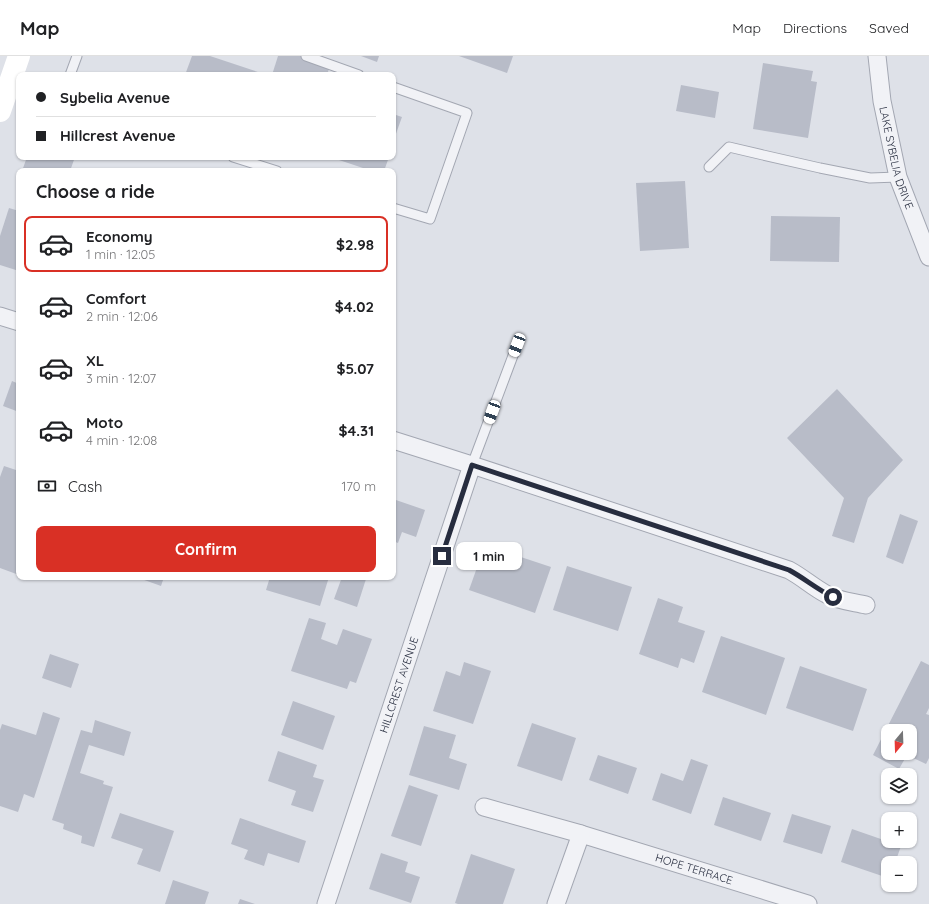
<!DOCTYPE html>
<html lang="en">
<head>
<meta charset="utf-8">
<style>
  body { margin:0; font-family:Quicksand,sans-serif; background:#f6f6f6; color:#202124; height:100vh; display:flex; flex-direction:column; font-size:15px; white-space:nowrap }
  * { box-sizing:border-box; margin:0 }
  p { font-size:13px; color:#757577 }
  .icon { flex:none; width:22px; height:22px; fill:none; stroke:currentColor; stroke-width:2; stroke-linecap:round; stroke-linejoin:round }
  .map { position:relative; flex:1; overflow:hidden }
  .details { position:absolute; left:16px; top:112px; width:380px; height:412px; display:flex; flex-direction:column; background:#fff; border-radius:8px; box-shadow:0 1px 3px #0004 }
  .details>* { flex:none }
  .top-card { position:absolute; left:16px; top:16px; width:380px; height:88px; border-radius:8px; box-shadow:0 1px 3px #0004; display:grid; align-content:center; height:88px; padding:0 20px; background:#fff }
  .needle { width:26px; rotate:199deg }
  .tools { position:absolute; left:881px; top:668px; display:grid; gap:8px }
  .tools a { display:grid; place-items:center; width:36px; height:36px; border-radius:8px; background:#fff; box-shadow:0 1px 3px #0004; font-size:20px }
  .end { position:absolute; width:18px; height:18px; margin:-9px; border:5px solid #272d3f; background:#fff; box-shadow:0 0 0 2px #fff }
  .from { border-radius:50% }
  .bubble { position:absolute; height:28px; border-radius:8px; background:#fff; box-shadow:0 1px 3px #0004; font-size:13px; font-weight:800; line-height:28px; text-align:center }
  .car { position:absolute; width:12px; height:24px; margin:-12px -6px; border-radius:5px; box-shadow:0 0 3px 1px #0007; background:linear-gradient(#fff 24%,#345 0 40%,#fff 0 76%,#345 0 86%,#fff 0) }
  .top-card b { display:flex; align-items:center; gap:14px; height:38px; font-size:15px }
  .top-card b+b { border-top:1px solid #e0e0e0 }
  .top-card i { width:10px; height:10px; background:#202124 }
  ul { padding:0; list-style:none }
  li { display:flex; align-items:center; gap:12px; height:56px; margin:0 8px 6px; padding:0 12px; border:2px solid transparent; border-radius:8px }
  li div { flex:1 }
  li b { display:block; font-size:15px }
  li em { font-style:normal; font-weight:800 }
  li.current { border-color:#d93025 }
  li>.icon { width:36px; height:36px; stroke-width:1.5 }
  h2 { padding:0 20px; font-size:18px; line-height:48px }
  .pay { display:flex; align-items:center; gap:10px; height:44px; padding:0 20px; font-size:15px }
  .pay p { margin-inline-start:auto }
  .button { display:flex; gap:8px; margin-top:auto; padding:8px 20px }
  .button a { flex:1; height:46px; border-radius:8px; background:#d93025; color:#fff; font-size:16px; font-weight:800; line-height:46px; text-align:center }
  header { display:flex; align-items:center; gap:24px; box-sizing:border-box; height:56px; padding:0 20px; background:#fff; border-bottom:1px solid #e0e0e0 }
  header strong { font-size:19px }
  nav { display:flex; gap:22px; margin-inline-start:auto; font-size:14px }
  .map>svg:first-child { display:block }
  .building { fill:#b8bcc8; fill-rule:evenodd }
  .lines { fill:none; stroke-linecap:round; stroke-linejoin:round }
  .lane-casing { stroke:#a3a7b2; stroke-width:11 }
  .street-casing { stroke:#a3a7b2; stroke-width:19 }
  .lane { stroke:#f1f2f6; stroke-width:9 }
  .street { stroke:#f1f2f6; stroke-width:17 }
  .secondary { stroke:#fff; stroke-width:22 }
  .route { stroke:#272d3f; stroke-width:5 }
  .labels { text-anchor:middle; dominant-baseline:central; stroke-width:3; stroke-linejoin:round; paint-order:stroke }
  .street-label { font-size:11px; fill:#272d3f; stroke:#eef0f6 }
</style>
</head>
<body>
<header>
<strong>Map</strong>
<nav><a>Map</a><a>Directions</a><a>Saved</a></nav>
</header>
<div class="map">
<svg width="929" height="848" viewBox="0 0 929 848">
  <rect width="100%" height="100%" fill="#dee1e8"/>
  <g class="building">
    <polygon points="192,0 210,0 267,19 185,19"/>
    <polygon points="278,0 301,0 330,10 327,19 272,19"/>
    <polygon points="361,0 379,0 377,6"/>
    <polygon points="459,0 513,0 507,17"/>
    <polygon points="763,7 813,15 811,25 817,26 808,82 753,73"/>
    <polygon points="681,29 719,36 715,62 676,55"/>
    <polygon points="393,58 402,61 393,86"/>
    <polygon points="27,101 75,101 70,115 22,115"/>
    <polygon points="330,101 389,101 384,115 372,115"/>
    <polygon points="685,125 689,192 640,195 636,127"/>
    <polygon points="9,152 19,155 19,215 0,209 0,180"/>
    <polygon points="771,160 840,161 839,206 770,205"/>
    <polygon points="12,325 19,328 19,356 3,350"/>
    <polygon points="837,333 903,404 868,442 854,487 832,480 844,442 787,382"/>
    <polygon points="4,410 19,415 19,519 0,512 0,421"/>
    <polygon points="393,443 425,454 416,481 402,476 398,487 393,485"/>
    <polygon points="900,458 918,465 903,508 886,501"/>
    <polygon points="485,489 551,511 535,557 469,534"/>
    <polygon points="567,510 632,531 618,575 553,554"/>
    <polygon points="136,521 164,521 161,530"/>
    <polygon points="270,521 296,521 302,523 302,521 329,521 320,550 266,534"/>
    <polygon points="342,521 359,521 366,523 357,551 334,543"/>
    <polygon points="658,542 683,551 678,566 705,575 694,607 681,602 678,612 639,598"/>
    <polygon points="309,562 326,567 321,583 337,589 343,573 372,583 356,627 350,625 347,633 291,615"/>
    <polygon points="721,580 785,602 766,659 702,636"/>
    <polygon points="50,598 79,608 71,632 42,622"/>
    <path d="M921,605l8,4v43l-3,6 3,1v43l-3,6 -19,-9 -8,14 -26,-14zM888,675h22v22h-22z"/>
    <polygon points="464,606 491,615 473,668 433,655 446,615 460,620"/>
    <polygon points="800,610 867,633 853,675 786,652"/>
    <polygon points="293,645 335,660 323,694 281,679"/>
    <polygon points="43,656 60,662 34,742 24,738 18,756 0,750 0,674 2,668 36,679"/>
    <polygon points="95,664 131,676 124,700 89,689 80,717 104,725 103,728 113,731 94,791 81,787 82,780 63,773 64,768 52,764 81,674 92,677"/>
    <polygon points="532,667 576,682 562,725 517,710"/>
    <polygon points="424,670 456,679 449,702 467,708 459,734 409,719"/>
    <polygon points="278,695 317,709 313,721 324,724 313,756 291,749 296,735 268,725"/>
    <polygon points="598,699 637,712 628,738 589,724"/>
    <polygon points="691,703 708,709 691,758 652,744 661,717 683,725"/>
    <polygon points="409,729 438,739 421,790 391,780"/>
    <polygon points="723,741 771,757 761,785 714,769"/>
    <polygon points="120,757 174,775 160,816 137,808 143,793 111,782"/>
    <polygon points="792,758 831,770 822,798 783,786"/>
    <polygon points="240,762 306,785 299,807 268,797 264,810 244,803 248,794 231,788"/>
    <polygon points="852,773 901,790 895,807 888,807 888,822 841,806"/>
    <polygon points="381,797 408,806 405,816 420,821 411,847 369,833"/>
    <polygon points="471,798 515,813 503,848 458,848 455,847"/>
    <polygon points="173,824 209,836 205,848 165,848"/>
    <polygon points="240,843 255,848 238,848"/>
  </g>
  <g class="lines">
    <g class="lane-casing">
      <g id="lane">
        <polyline points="306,0 359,19"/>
        <polyline points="70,19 77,0"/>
        <polyline points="393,31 467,57 430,163 393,152"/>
        <polyline points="233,101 277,115"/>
        <polyline points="709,111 729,91 763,99 820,112 870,122 898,121"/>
        <polyline points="472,409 517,289"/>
      </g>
    </g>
    <g class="street-casing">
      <g id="street">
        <path id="s1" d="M877,0l5,45 16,76 31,80"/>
        <polyline points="0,260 19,266"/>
        <path d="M393,384l79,25 317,105c13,7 24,17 37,24 12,7 27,8 40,11"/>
        <path id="s2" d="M484,751l97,27 227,70"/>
        <path id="s3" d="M326,848l146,-439"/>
        <polyline points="556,848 581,778"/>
      </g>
    </g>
    <use href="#lane" class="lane"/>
    <use href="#street" class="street"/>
    <polyline class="secondary" points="0,55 19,0"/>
  </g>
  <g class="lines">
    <path class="route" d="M442,500l30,-91 317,105c15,8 29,20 44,27"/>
  </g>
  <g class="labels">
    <g class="street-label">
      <text stroke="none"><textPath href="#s1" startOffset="104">LAKE SYBELIA DRIVE</textPath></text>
      <text stroke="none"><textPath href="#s3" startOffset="231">HILLCREST AVENUE</textPath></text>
      <text stroke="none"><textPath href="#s2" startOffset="219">HOPE TERRACE</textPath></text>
    </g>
  </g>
</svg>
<div class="tools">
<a><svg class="needle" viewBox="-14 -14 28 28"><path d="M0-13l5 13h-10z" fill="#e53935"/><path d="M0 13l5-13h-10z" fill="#757577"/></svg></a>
<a><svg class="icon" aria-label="layers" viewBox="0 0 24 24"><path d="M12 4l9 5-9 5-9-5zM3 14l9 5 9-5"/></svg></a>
<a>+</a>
<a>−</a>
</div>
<i class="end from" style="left:833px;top:541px"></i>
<i class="end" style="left:442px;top:500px"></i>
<div class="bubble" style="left:456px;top:486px;width:66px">1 min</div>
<i class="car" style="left:517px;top:289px;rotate:201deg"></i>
<i class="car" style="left:492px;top:356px;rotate:200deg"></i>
<div class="top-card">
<b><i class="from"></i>Sybelia Avenue</b>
<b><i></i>Hillcrest Avenue</b>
</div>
<section class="details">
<h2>Choose a ride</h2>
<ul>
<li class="current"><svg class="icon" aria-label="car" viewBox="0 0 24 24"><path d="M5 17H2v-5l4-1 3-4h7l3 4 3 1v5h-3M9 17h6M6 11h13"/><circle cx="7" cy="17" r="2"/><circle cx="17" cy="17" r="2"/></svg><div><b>Economy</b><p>1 min · 12:05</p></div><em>$2.98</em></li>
<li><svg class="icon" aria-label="car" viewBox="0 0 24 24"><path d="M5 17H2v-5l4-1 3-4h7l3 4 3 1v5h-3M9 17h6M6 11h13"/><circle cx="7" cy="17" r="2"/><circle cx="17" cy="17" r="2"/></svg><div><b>Comfort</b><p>2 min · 12:06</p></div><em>$4.02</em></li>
<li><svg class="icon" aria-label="car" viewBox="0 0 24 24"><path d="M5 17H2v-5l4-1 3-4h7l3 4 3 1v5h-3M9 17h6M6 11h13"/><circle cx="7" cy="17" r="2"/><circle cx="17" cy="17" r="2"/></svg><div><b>XL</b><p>3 min · 12:07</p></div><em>$5.07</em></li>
<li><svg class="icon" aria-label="car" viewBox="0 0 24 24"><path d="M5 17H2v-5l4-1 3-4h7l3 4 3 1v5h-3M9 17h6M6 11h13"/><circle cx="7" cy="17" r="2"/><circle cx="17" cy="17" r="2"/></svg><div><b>Moto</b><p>4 min · 12:08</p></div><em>$4.31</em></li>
</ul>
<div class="pay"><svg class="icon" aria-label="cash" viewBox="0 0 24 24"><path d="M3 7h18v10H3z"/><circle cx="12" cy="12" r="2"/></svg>Cash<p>170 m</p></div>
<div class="button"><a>Confirm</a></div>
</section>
</div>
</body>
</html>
